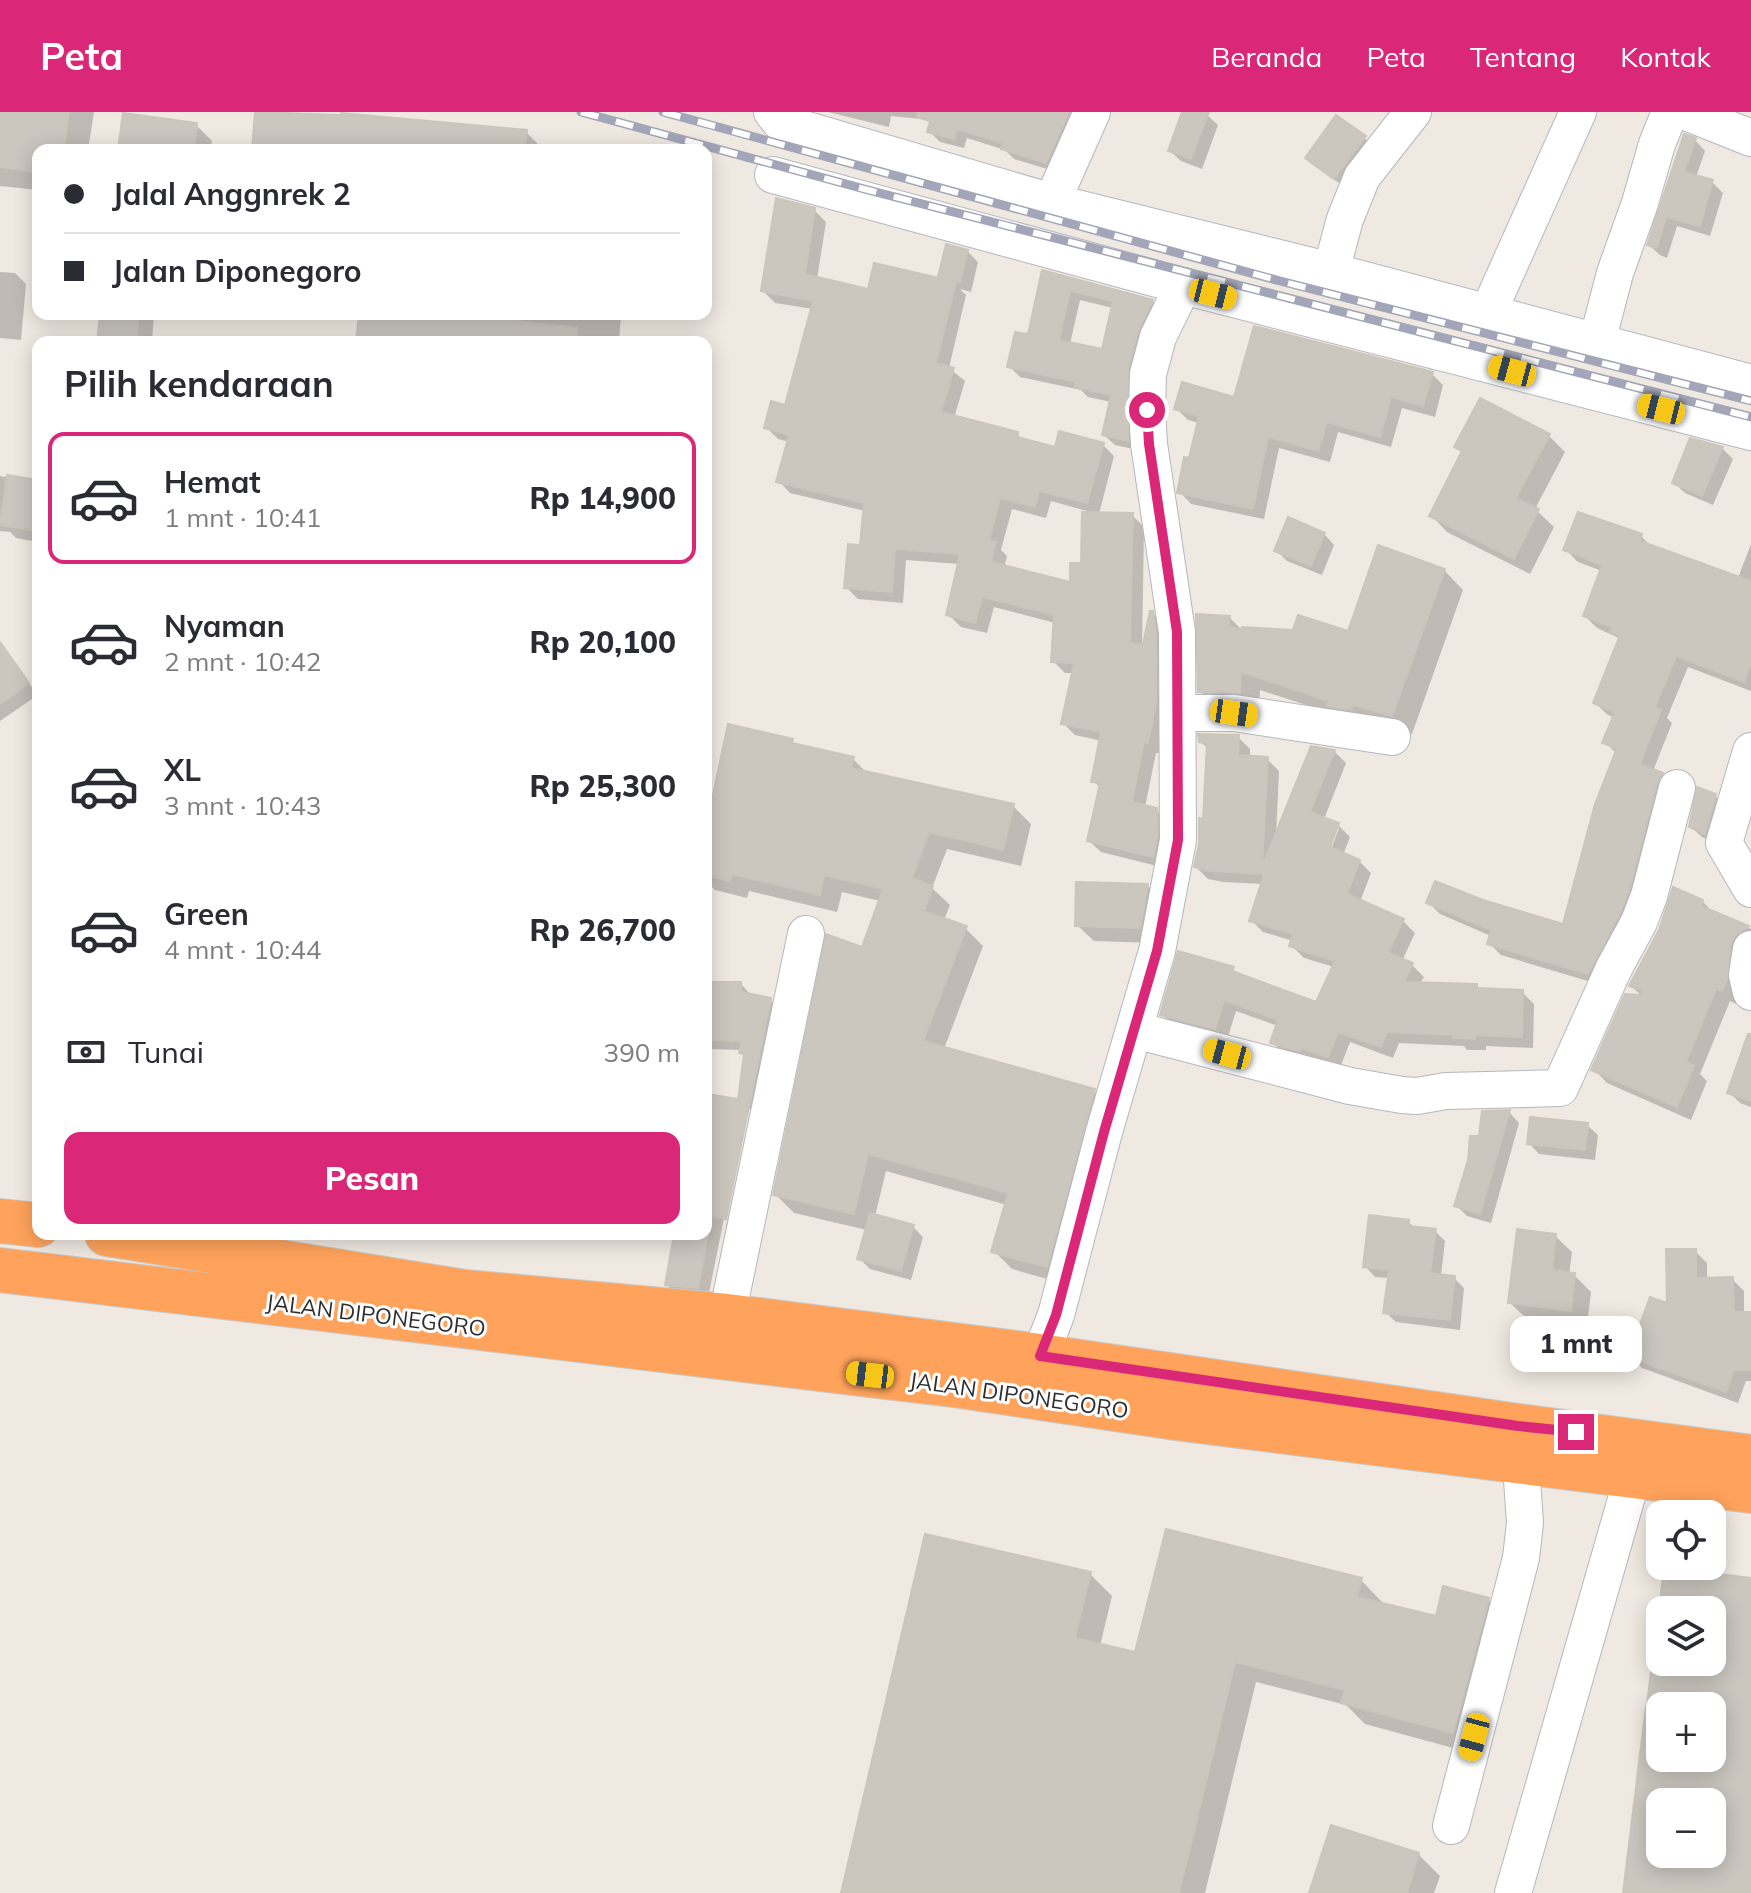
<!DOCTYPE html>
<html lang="id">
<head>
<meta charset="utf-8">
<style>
  body { margin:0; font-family:Mulish,sans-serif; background:#f2f2f3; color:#2b2b33; height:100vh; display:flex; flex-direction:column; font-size:30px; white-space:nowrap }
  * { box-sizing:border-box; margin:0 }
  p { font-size:26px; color:#7c7c81 }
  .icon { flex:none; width:44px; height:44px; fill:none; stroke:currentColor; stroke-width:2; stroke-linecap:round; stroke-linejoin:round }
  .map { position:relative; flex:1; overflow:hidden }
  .sheet { position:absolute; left:32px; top:224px; width:680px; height:904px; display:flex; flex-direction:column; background:#fff; border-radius:16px; box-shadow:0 4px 20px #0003 }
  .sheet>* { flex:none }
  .top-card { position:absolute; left:32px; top:32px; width:680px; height:176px; border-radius:16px; box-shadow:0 4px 20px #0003; display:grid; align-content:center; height:176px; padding:0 32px; background:#fff }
  .fabs { position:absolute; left:1646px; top:1388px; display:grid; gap:16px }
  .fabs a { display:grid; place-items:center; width:80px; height:80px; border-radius:16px; background:#fff; box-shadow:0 4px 20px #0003; font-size:40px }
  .end { position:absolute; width:36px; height:36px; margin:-18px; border:10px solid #db2777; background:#fff; box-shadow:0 0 0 4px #fff }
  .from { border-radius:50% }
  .bubble { position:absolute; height:56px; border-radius:16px; background:#fff; box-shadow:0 4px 20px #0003; font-size:26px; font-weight:800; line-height:56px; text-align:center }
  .car { position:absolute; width:24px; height:48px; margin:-24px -12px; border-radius:10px; box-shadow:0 0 6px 2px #0007; background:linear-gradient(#f5c518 24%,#345 0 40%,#f5c518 0 76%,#345 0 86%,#f5c518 0) }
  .top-card b { display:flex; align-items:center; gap:28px; height:76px; font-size:30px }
  .top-card b+b { border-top:2px solid #e1e1e2 }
  .top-card i { width:20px; height:20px; background:#2b2b33 }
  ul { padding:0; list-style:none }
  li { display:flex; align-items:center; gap:24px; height:132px; margin:0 16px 12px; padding:0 16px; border:4px solid transparent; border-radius:16px }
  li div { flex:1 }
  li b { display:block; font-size:30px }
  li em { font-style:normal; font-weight:800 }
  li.selected { border-color:#db2777 }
  li>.icon { width:72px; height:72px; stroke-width:1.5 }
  h2 { padding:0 32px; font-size:36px; line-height:96px }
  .pay { display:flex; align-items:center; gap:20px; height:88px; padding:0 32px; font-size:30px }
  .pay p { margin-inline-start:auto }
  .action { display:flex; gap:16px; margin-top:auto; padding:16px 32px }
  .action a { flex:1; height:92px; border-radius:16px; background:#db2777; color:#fff; font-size:32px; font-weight:800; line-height:92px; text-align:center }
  header { display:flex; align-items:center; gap:48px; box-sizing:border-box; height:112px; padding:0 40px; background:#db2777; color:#fff }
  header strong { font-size:38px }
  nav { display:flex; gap:44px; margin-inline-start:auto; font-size:28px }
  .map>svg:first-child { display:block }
  .shadow { fill:#0003; fill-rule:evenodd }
  .building { fill:#cbc7bf; stroke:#cbc5ba; stroke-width:2; fill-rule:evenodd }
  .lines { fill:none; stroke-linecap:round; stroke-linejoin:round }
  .minor-casing { stroke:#b4b7c1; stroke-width:38 }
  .highway-casing { stroke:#c9c9c9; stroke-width:46 }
  .minor { stroke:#fff; stroke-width:36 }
  .highway { stroke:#ffa35c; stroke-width:44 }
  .rail-casing { stroke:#a3a6b8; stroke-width:9 }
  .rail { stroke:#fff; stroke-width:6; stroke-dasharray:18; stroke-linecap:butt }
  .route { stroke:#db2777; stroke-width:10 }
  .labels { text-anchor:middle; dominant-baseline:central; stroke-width:6; stroke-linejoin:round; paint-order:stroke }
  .street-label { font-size:22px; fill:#2e2e2e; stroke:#fff }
</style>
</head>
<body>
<header>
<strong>Peta</strong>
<nav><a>Beranda</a><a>Peta</a><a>Tentang</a><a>Kontak</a></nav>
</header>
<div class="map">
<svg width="1751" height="1781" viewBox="0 0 1751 1781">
  <rect width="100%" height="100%" fill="#efe9e1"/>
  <g class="shadow">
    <polygon points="0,0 94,0 88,38 38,38 38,78 0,74"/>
    <polygon points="828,0 1085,0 1057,60 1014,47 1005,38 967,26 964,36 940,30 930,20 932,8 891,4 889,15"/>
    <polygon points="1185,0 1207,3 1218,13 1202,57 1181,49 1170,39"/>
    <polygon points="196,13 212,29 211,38 120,38"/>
    <polygon points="526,20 544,38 254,38"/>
    <polygon points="1364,26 1375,36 1345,76 1307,45"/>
    <polygon points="1695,28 1705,39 1696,65 1712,70 1723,81 1710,124 1677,114 1667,146 1660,143 1649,133"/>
    <path d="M814,98l12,12 -9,57 53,12 75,-9 -5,-6 27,-25 11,11 -7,30 -11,-3 6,6 -17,73 16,13 -11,37 63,16 7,7 33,8 46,-4 11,11 -15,58 33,1 12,12 -2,122h2l8,-36 12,12 3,91 -8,37h-3l-11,54 11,3 12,12 -3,46 -64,-16 -12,-11 12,-52 -7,-8 8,-40 -27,-6 -12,-12 11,-50h-9l-12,-12 2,-38 -61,-16 -7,26 -26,-6 -12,-12 10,-51 -53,-4 -3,43 -45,-4 -12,-12 16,-39 3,-37 -75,-18 -11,-12 10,-39 -11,-3 -12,-12 20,-20 27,-98 -38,-6 -12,-12zM1051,389l43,12 -11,52 -11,20 -68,-17 3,-12 -6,-6 11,-41 34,9z"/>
    <polygon points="0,160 15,161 26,172 21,228 0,226"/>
    <path d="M1044,160l108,29 10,11 -24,138 -23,-5 -11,-10 7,-33 -23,-5 -7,-7 -61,-13 -11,-11 20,-29zM1080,188l33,8 -10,44 -33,-8z"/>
    <polygon points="102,202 154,202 152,230 99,230"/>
    <polygon points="361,202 621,202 619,230 358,230"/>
    <polygon points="1432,262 1443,273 1435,305 1402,296 1391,335 1338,320 1330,350 1279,336 1264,407 1191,392 1180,380 1191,349 1199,311 1188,308 1176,296"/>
    <polygon points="1549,324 1565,340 1535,397 1554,415 1530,462 1447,420 1431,403 1463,341 1457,334"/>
    <polygon points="1722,336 1733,347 1713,393 1685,381 1674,371"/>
    <polygon points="0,364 38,370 38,430 16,426 10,420 0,419"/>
    <polygon points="1324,422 1334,433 1322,463 1287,449 1276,438"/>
    <polygon points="1641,424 1653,436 1738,466 1751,432 1751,579 1688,555 1667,606 1672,611 1653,659 1662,662 1674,674 1601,873 1501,843 1489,831 1491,824 1440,802 1428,790 1482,790 1565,814 1617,642 1605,630 1615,606 1608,603 1595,591 1621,527 1597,516 1585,504 1602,459 1578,450 1566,438"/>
    <polygon points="1444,458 1463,478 1412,622 1340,604 1260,578 1259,599 1220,599 1200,579 1229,505 1243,519 1349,522"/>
    <polygon points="11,548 38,583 0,609 0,556"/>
    <path d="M1238,625l12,12v9l17,1 12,12 -3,66 58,-86 12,12 -22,56 14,6 12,12 -7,18 16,6 12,12 -11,29 43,19 12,12 -13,28 10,4 12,12 -4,7 57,2 4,5 41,1 12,12 -1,44 -47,-2v4h-19l-3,-4 -65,-3 -6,15 -43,-16 -10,26 -56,-14 -12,-12 6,-16 -42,-15 -9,29 -53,-14 -12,-12 70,-45 7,6 78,29 17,-37 -30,-9 -12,-12 1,-5 -30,-9 -12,-12 12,-36 -40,-2 -15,-3 -12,-12 9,-45 4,-72 -8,-8zM1335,716h4l-11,29 -4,-1z"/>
    <polygon points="792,629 797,634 853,647 867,661 1013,694 1031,712 1021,754 947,737 932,776 950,793 944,808 965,816 983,834 944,937 1094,979 1112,997 1065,1172 1012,1157 994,1139 1007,1093 886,1059 875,1104 913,1115 923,1125 911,1168 870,1157 859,1146 867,1118 794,1101 776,1083 880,789 842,780 837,800 749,779 747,786 715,778 706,769 706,710 710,710"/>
    <polygon points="1715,684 1726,695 1715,731 1702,725 1691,715"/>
    <polygon points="1148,774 1164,790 1156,831 1094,829 1077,813"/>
    <polygon points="1702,789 1715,802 1751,817 1751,836 1740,883 1736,892 1730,889 1700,962 1707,969 1691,1008 1607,971 1594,957 1643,885 1631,874"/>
    <polygon points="706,872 741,872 752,884 770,888 781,898 736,1117 726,1115 751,997 746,997 708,1186 677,1183 667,1173 676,1122 706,1122 706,984 739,989 746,945 741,938 706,937"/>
    <polygon points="1751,949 1751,995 1740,991 1729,980"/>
    <polygon points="1509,1000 1519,1011 1491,1111 1467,1104 1457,1094 1481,1027"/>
    <polygon points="1587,1013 1598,1023 1595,1048 1539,1042 1529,1031"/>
    <polygon points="1408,1110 1415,1116 1435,1119 1445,1129 1441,1164 1454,1166 1464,1176 1460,1218 1396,1210 1385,1200 1389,1166 1375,1165 1365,1154"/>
    <polygon points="1555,1124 1572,1140 1569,1163 1574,1163 1591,1180 1587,1214 1527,1207 1510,1191"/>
    <polygon points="1695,1139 1707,1151 1707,1168 1732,1167 1744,1179 1744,1202 1751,1202 1751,1269 1746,1269 1738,1291 1642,1256 1630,1244 1669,1194"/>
    <polygon points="1090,1462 1112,1484 1100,1534 1136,1542 1361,1468 1382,1490 1382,1493 1437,1507 1488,1488 1510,1509 1475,1642 1365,1612 1346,1593 1256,1570 1205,1781 843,1781"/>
    <path d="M1751,1468v313h-126l35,-277v46h52v-52h-51zM1660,1594h52v52h-52zM1660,1690h52v52h-52z"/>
    <polygon points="1418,1742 1440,1764 1434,1781 1311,1781"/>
  </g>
  <g class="building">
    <polygon points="0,0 69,0 64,38 38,38 38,60 0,55"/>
    <polygon points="255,0 341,3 341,1 527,18 525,38 252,38"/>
    <polygon points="918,0 1069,0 1046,51 1001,37 1003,31 957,17 954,27 927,20 930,9 917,5"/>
    <polygon points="1182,0 1209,0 1191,47 1168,39"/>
    <polygon points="123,1 197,11 194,38 118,38"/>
    <polygon points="1336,3 1366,24 1334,67 1305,46"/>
    <polygon points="1684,22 1696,26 1684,60 1713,68 1700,114 1666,105 1657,136 1647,133"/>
    <polygon points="776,86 815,96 805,162 868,177 874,151 956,170 936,251 954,256 941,300 1018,320 1017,325 1055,335 1059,319 1104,331 1087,391 1039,379 1035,395 1000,386 989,429 996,430 991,450 1070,470 1070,451 1081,451 1082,400 1133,401 1130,531 1143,532 1150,499 1153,499 1156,522 1156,592 1148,631 1144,630 1132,690 1157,696 1157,726 1153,745 1087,729 1100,671 1091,670 1101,620 1061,612 1074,551 1051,550 1054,503 982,485 975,511 946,503 960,442 895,437 892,480 844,476 848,432 860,433 864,391 776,370 789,323 764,316 771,289 785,293 813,189 761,179"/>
    <polygon points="946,132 968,138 960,170 938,165"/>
    <path d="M1042,158l111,30 -15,31 -10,38v72l-26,-6 9,-40 -36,-8 1,-5 -69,-15 8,-35 13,2zM1070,179l43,10 -11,48 -43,-9z"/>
    <polygon points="100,202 139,202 136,230 97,230"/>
    <polygon points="359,202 457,202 577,216 576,230 356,230"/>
    <polygon points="1254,214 1433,260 1423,294 1391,285 1380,325 1327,310 1318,339 1268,325 1253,397 1177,381 1184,345 1189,346 1199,304 1174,297 1182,270 1234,285"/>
    <polygon points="1480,286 1550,322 1516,386 1539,397 1514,447 1429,404 1462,339 1454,335"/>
    <polygon points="1690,326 1723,335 1702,384 1672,371"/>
    <polygon points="7,363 38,368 38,419 0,413"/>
    <polygon points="1578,400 1642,422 1640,429 1751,469 1751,551 1744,570 1676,544 1655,595 1661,598 1640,652 1663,661 1657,671 1629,778 1620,801 1588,862 1487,832 1491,818 1426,791 1435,769 1483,788 1563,812 1595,692 1617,636 1602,631 1615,600 1593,591 1620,523 1610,520 1612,515 1583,504 1602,453 1563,438"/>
    <polygon points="1288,405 1325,421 1311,454 1274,439"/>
    <polygon points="1378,433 1445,457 1392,604 1353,593 1351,598 1327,594 1329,589 1241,560 1240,581 1198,580 1196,502 1230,504 1228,514 1241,518 1242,515 1293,518 1298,503 1348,519"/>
    <polygon points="0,530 29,571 0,592"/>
    <polygon points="728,612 793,627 792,631 854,645 851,656 1014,692 1003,738 929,720 912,766 933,774 924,799 967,814 923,929 1095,977 1047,1155 991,1140 1008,1081 868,1042 854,1102 773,1083 826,822 862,835 883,777 824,763 820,783 731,762 730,769 706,763 706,716"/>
    <polygon points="1198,622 1239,623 1238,643 1268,645 1262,755 1311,634 1335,638 1310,700 1339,711 1330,735 1360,748 1347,782 1404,807 1388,841 1413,851 1404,870 1477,872 1477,876 1523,878 1522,925 1475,923 1475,927 1453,926 1453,923 1387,920 1381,935 1338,920 1328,945 1301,936 1300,939 1270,931 1278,908 1224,888 1215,917 1160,903 1178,839 1234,855 1232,859 1316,890 1335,849 1289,834 1293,822 1249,809 1264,762 1210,759 1194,755 1199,732 1199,706 1203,707 1207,631 1199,630"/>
    <polygon points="1697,675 1716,682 1705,722 1689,715"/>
    <polygon points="1076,770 1148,772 1140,816 1075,814"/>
    <polygon points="1673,775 1703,788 1701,794 1749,814 1735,823 1730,833 1727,868 1722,879 1716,877 1686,950 1694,954 1677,995 1591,958 1625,882 1641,883 1642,878 1629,874 1659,818"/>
    <polygon points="706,870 741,870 741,880 771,886 726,1107 706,1103 706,982 738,987 744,942 739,941 742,929 706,928"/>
    <polygon points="1748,922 1751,922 1751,989 1727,981"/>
    <polygon points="1510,998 1480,1102 1454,1094 1468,1048 1470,1024 1479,1024 1482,999"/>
    <polygon points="1530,1005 1588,1011 1585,1038 1527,1032"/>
    <polygon points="870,1101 914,1113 901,1159 857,1147"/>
    <polygon points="1369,1103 1409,1108 1409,1114 1436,1117 1430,1161 1455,1164 1450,1208 1383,1201 1389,1158 1363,1155"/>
    <polygon points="1517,1117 1556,1122 1552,1158 1575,1161 1571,1199 1508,1191"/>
    <polygon points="674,1122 708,1122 698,1176 665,1173"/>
    <polygon points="1666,1137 1696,1137 1696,1166 1733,1165 1734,1200 1751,1200 1751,1258 1734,1258 1726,1280 1628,1245 1650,1185 1667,1191"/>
    <polygon points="1166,1417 1362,1466 1357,1485 1436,1504 1443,1474 1489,1486 1453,1621 1341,1591 1345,1578 1235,1550 1179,1781 841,1781 925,1422 1091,1460 1075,1526 1135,1540"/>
    <path d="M1664,1455l87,11v315h-128l23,-187 14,1v51h52v-52h-65l5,-44h60v-52h-53zM1660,1690h52v52h-52z"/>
    <polygon points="1331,1713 1419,1741 1407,1781 1309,1781"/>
  </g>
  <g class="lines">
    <g class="minor-casing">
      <g id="minor">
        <polyline points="772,0 780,10 1052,90 1331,159 1751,271"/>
        <polyline points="1686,0 1751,26"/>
        <polyline points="773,63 1183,174 1751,320"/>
        <polyline points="1052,90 1092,0"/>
        <polyline points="1331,159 1345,107 1362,65 1413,0"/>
        <polyline points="1487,203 1578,0"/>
        <polyline points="1597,230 1615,161 1640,91 1657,32 1670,0"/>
        <polyline points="1178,601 1234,601 1392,625"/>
        <polyline points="1751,639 1724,731 1751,777"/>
        <polyline points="1751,837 1747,863 1751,880"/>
        <polyline points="1135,918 1350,974 1402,983 1417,984 1446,979 1560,976 1614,856 1639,810 1649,784 1677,676"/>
        <polyline points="727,1204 806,822"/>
        <polyline points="1040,1244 1056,1203 1104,1020 1157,839 1178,728 1177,520 1149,332 1147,298 1148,262 1158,225 1183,174"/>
        <polyline points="1451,1714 1521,1446 1525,1411 1519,1325"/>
        <polyline points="1513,1781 1640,1339"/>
      </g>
    </g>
    <g class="highway-casing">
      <g id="highway">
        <polyline points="0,1109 38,1113"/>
        <polyline points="107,1122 465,1180 727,1204 1040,1244 1518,1314 1751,1345"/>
        <polyline points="0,1158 961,1274 1176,1306 1751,1379"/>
      </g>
    </g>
    <use href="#minor" class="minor"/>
    <use href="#highway" class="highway"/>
    <g class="rail-casing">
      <g id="rail">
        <polyline points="581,0 868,78 1751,305"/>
        <polyline points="663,0 1280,169 1751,289"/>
      </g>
    </g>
    <use href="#rail" class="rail"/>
  </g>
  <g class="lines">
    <polyline class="route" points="1147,298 1149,332 1177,520 1178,728 1157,839 1104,1020 1056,1203 1040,1244 1518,1314 1576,1320"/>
  </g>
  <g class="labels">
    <g class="street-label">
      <text transform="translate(376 1203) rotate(7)">JALAN DIPONEGORO</text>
      <text transform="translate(1019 1283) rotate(8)">JALAN DIPONEGORO</text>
    </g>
  </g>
</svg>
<div class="fabs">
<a><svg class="icon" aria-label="locate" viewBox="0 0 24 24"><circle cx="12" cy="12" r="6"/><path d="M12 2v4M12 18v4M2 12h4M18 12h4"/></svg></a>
<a><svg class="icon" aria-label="layers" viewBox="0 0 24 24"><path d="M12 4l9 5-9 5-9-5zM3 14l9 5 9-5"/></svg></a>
<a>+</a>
<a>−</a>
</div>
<i class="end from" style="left:1147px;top:298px"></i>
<i class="end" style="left:1576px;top:1320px"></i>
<div class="bubble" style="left:1510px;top:1204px;width:132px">1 mnt</div>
<i class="car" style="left:1213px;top:182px;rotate:104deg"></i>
<i class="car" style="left:1512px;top:259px;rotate:285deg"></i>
<i class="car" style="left:1661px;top:297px;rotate:284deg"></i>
<i class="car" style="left:1234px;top:601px;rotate:98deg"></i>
<i class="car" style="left:1227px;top:942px;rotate:285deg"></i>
<i class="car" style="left:870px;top:1263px;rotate:277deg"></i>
<i class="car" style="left:1474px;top:1625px;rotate:195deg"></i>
<div class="top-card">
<b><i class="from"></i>Jalal Anggnrek 2</b>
<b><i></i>Jalan Diponegoro</b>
</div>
<section class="sheet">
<h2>Pilih kendaraan</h2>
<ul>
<li class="selected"><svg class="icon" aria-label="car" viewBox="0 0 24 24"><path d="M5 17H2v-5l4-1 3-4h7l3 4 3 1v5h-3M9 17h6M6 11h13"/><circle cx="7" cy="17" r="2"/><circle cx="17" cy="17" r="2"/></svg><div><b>Hemat</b><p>1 mnt · 10:41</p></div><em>Rp 14,900</em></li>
<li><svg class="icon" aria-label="car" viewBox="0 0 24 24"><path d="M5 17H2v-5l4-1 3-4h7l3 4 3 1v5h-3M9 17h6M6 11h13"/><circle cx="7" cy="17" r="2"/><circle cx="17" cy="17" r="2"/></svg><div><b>Nyaman</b><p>2 mnt · 10:42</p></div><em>Rp 20,100</em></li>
<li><svg class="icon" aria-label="car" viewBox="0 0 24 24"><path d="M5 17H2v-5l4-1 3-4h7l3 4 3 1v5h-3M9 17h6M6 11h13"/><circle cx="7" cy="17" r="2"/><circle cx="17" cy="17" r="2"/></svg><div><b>XL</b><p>3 mnt · 10:43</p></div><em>Rp 25,300</em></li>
<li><svg class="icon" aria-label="car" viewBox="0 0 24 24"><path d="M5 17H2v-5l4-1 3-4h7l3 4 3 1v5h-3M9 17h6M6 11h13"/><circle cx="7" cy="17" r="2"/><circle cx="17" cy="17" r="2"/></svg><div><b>Green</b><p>4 mnt · 10:44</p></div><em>Rp 26,700</em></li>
</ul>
<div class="pay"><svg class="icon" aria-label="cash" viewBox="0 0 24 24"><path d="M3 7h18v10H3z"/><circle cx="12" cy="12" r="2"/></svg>Tunai<p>390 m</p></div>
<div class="action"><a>Pesan</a></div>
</section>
</div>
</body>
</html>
